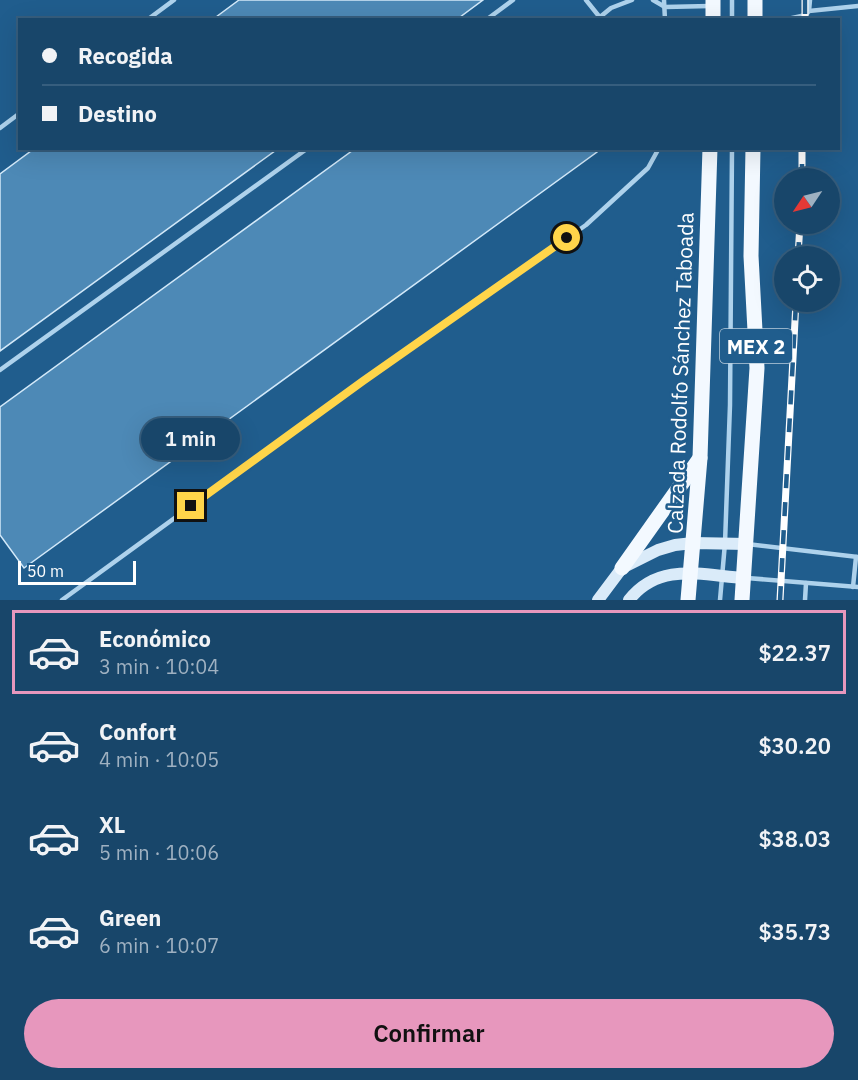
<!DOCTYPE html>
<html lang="es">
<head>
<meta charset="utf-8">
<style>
  body { margin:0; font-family:"IBM Plex Sans",sans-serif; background:#214d70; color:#f1f3f6; height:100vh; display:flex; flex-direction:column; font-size:22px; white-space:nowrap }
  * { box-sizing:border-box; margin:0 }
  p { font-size:20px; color:#9fb1c1 }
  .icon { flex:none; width:33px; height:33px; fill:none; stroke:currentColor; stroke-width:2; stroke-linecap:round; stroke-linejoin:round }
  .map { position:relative; height:600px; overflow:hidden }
  .details { display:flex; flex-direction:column; background:#18466a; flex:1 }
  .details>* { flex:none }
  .banner { position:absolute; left:18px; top:18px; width:822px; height:132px; border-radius:0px; box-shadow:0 6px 24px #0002,0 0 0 2px #365e7e; display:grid; align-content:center; height:132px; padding:0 24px; background:#18466a }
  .needle { width:39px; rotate:235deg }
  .tools { position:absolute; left:774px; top:168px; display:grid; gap:12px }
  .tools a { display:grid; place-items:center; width:66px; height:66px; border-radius:50%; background:#18466a; box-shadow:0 6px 24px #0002,0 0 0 2px #365e7e; font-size:30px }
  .scale { position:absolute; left:18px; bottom:15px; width:118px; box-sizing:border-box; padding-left:6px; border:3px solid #fff; border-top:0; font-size:16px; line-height:21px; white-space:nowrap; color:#fff; -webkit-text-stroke:4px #205d8d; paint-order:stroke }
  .end { position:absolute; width:27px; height:27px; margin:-14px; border:8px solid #ffd54a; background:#111; box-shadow:0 0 0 3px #111 }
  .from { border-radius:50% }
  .bubble { position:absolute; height:42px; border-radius:21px; background:#18466a; box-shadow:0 6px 24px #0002,0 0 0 2px #365e7e; font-size:20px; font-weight:600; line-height:42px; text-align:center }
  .banner b { display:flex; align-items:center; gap:21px; height:57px; font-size:22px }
  .banner b+b { border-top:2px solid #365e7e }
  .banner i { width:15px; height:15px; background:#f1f3f6 }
  ul { padding:10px 0 0; list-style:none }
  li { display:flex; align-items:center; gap:18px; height:84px; margin:0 12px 9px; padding:0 12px; border:3px solid transparent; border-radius:0px }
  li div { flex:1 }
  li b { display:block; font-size:22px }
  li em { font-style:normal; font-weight:600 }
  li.current { border-color:#e797bd }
  li>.icon { width:54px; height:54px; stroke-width:1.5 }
  .primary-button { display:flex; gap:12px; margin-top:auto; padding:12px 24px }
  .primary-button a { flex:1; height:69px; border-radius:36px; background:#e797bd; color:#111; font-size:24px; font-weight:600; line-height:69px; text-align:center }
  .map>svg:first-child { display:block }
  .building { fill:#4d89b6; stroke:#d3e9f9; stroke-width:1.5 }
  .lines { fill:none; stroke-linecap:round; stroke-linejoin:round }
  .lane { stroke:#aed2ec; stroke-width:4.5 }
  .secondary { stroke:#daebf9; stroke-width:12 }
  .primary { stroke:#f3f9ff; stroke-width:15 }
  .rail-casing { stroke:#fff; stroke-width:7 }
  .rail { stroke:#205d8d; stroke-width:4.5; stroke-dasharray:14; stroke-linecap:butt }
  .route { stroke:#ffd54a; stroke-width:8 }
  .labels { text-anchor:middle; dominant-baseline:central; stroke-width:5; stroke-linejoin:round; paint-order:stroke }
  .shield { fill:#205d8d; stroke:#bccedd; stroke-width:1.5 }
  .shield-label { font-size:20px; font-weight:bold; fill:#fff }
  .street-label { font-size:21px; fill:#fff; stroke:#205d8d }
</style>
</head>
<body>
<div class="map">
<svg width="858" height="600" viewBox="0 0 858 600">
  <rect width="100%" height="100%" fill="#205d8d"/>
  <g class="building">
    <polygon points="239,0 483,0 456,20 212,20"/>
    <polygon points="35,148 279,148 0,351 0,174"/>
    <polygon points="356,148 595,148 597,152 24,568 0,535 0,407"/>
  </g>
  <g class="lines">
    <g class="lane">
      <polyline points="586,0 602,20"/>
      <polyline points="653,0 665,7 710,6"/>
      <polyline points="664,0 665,20"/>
      <polyline points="732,0 732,20"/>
      <polyline points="809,11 810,0"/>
      <polyline points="600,17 611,8 632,0"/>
      <polyline points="147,20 174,0"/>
      <polyline points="486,20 513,0"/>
      <polyline points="783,20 806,15 809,11 858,6"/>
      <polyline points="0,128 20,113"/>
      <polyline points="0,370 308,148"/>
      <polyline points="747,544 858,557"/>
      <polyline points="747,578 858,587"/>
      <polyline points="853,587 856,557"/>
      <polyline points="62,600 363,381 586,225 648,168 659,148"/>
      <polyline points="720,600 725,543 730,405 732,148"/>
      <polyline points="805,600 806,583"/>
    </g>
    <g class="secondary">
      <polyline points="598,600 622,568 658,550 675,545 693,543 747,544"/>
      <path d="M629,600c30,-38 72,-25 115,-22"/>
    </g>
    <g class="primary">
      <polyline points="713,20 713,0"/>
      <polyline points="755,20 755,0"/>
      <polyline points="622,568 700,458"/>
      <polyline points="688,600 700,458 710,148"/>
      <polyline points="742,600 757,368 751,256 753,148"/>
    </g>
    <g class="rail-casing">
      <g id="rail">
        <polyline points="805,0 805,20"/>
        <polyline points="802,178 802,148"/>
        <polyline points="798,256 800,224"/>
        <polyline points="780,600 796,302"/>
      </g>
    </g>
    <use href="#rail" class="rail"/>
  </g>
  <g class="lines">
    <polyline class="route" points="191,506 363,381 567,238"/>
  </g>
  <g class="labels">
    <rect class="shield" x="720" y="329" width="72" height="34" rx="4.5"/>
    <g class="shield-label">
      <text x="756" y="346">MEX 2</text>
    </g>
    <g class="street-label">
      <text transform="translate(680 373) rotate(-88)">Calzada Rodolfo Sánchez Taboada</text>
    </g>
  </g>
</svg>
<div class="tools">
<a><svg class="needle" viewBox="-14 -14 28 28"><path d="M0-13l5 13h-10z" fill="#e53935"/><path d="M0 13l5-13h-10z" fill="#9fb1c1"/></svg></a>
<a><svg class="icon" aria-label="locate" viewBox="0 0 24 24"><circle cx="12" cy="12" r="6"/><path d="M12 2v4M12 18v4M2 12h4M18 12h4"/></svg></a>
</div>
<div class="scale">50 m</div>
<i class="end from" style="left:567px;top:238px"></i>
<i class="end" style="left:191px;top:506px"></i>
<div class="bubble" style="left:141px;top:418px;width:99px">1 min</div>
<div class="banner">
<b><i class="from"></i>Recogida</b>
<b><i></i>Destino</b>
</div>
</div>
<section class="details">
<ul>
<li class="current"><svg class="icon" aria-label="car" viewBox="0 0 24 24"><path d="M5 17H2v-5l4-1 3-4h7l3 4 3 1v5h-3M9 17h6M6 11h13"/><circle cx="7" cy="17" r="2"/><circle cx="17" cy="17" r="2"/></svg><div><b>Económico</b><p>3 min · 10:04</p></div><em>$22.37</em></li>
<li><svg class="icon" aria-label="car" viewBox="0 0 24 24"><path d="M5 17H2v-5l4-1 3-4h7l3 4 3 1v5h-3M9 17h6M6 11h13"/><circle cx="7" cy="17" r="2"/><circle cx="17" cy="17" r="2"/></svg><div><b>Confort</b><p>4 min · 10:05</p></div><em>$30.20</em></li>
<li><svg class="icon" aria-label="car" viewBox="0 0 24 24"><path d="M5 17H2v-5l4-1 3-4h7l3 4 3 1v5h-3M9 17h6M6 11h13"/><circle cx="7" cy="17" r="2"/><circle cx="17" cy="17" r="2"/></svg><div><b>XL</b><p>5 min · 10:06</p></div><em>$38.03</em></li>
<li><svg class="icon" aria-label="car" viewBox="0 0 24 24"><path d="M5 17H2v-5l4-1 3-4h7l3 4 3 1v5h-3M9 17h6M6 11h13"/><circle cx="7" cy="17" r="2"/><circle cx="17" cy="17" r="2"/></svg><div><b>Green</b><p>6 min · 10:07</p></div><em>$35.73</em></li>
</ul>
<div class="primary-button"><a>Confirmar</a></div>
</section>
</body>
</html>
